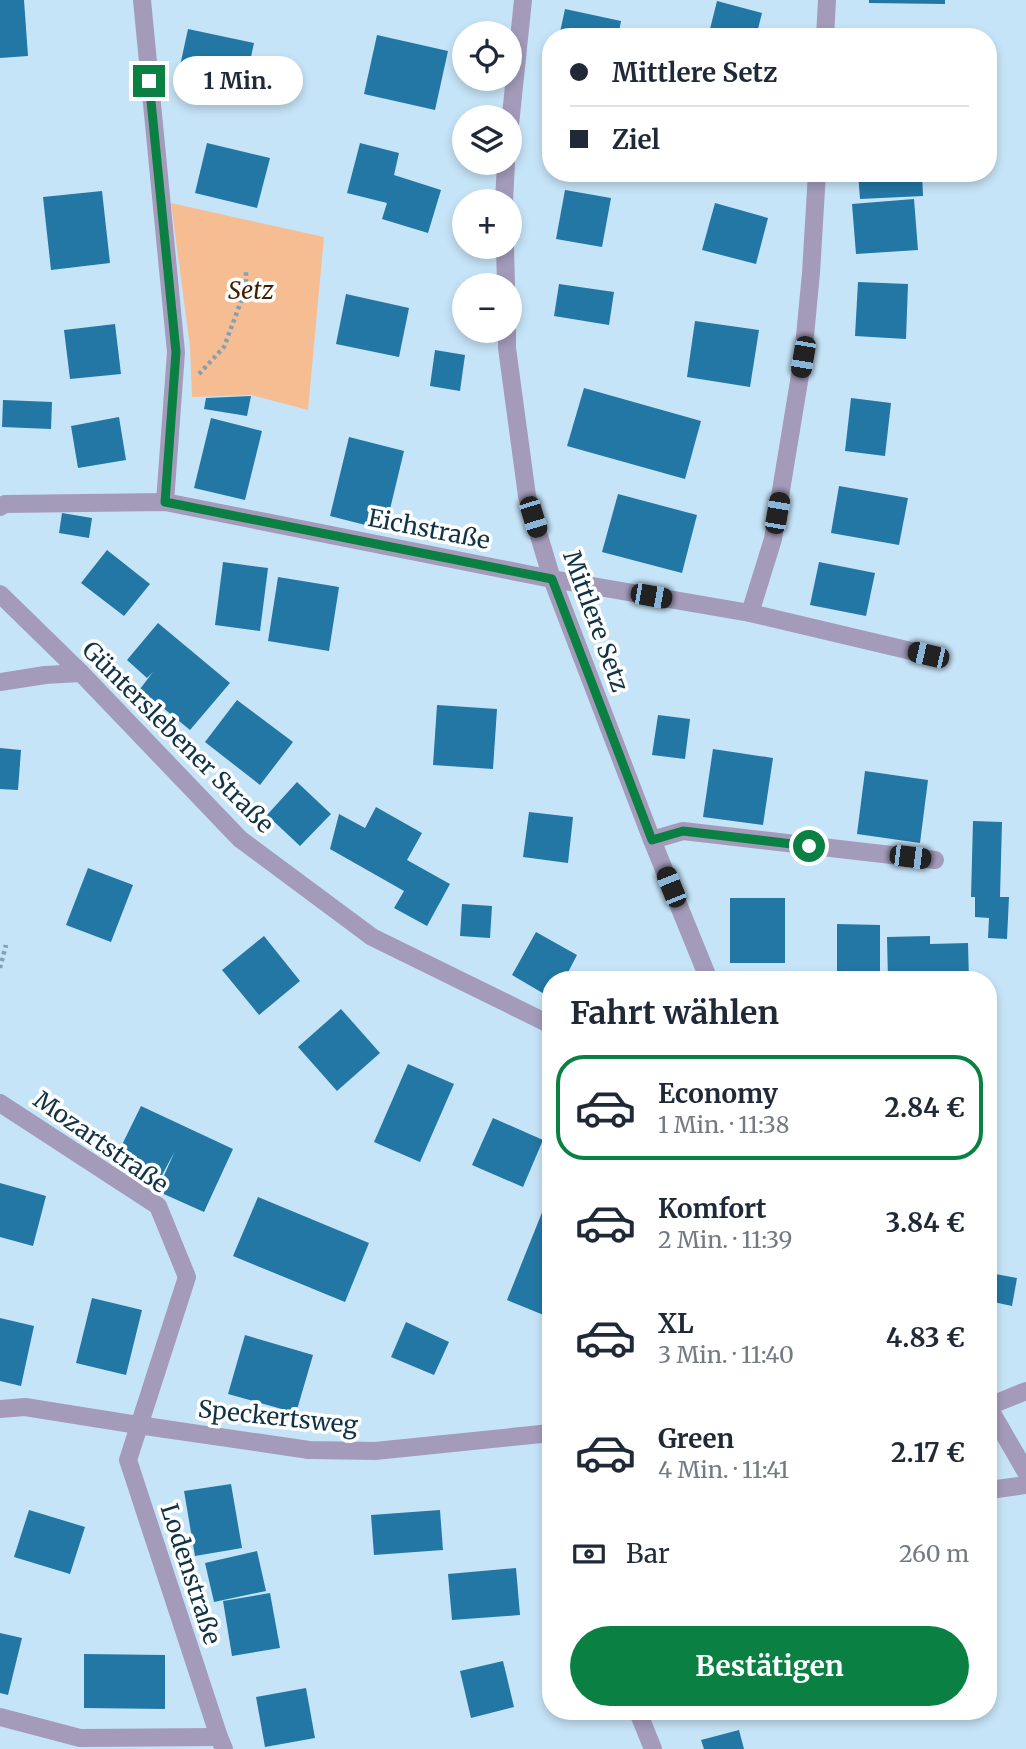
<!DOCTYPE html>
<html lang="de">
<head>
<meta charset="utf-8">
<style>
  body { margin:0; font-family:Merriweather,serif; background:#f2f2f3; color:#1f2937; height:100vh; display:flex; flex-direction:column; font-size:26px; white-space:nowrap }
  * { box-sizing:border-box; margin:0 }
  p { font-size:23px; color:#747a83 }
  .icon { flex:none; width:38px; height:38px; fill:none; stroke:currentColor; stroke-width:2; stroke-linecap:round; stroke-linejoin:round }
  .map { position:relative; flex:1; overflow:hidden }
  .details { position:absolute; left:542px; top:971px; width:455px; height:749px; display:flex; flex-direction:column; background:#fff; border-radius:28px; box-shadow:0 4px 10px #0003 }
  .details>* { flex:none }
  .top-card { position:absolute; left:542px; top:28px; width:455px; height:154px; border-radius:28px; box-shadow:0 4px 10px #0003; display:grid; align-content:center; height:154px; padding:0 28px; background:#fff }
  .tools { position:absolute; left:452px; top:21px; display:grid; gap:14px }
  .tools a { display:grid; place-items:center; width:70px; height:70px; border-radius:50%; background:#fff; box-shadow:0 4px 10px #0003; font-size:35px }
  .end { position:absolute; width:32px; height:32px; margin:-16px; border:9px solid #0b8043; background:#fff; box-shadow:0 0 0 4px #fff }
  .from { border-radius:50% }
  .bubble { position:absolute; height:49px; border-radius:24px; background:#fff; box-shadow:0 4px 10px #0003; font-size:23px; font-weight:700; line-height:49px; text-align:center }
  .car { position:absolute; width:21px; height:42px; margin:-21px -10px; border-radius:9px; box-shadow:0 0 5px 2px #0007; background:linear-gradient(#222 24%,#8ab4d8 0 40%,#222 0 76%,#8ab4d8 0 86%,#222 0) }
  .top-card b { display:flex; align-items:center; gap:24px; height:66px; font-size:26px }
  .top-card b+b { border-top:2px solid #e0e1e3 }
  .top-card i { width:18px; height:18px; background:#1f2937 }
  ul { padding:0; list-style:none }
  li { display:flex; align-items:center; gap:21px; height:105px; margin:0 14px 10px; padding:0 14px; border:4px solid transparent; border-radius:28px }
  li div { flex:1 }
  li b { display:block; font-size:26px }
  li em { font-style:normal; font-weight:700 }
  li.active { border-color:#0b8043 }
  li>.icon { width:63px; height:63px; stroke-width:1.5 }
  h2 { padding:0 28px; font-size:32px; line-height:84px }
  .pay { display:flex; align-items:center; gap:18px; height:77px; padding:0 28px; font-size:26px }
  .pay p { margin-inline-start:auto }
  .cta { display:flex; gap:14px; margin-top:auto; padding:14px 28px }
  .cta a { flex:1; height:80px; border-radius:42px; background:#0b8043; color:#fff; font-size:28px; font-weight:700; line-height:80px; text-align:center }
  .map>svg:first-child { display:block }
  .green { fill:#f7bd92 }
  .building { fill:#2377a4 }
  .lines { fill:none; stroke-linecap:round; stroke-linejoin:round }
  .path { stroke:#82a1b5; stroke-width:4.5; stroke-dasharray:3.5 3.5; stroke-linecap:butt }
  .minor { stroke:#a49bbb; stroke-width:18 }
  .route { stroke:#0b8043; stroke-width:9 }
  .labels { text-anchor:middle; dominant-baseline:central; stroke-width:7; stroke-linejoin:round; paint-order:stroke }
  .park-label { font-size:24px; font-style:italic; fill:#421e00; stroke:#fff }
  .street-label { font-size:24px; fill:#113346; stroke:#fff }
</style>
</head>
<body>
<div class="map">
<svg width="1026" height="1749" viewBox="0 0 1026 1749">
  <rect width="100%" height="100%" fill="#c6e4f8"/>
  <polygon class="green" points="171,203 324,237 308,410 251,395 192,397 190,347"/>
  <g class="building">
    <polygon points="0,0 24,0 28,56 0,58"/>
    <polygon points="869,0 945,0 945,4 869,3"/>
    <polygon points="717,1 762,13 756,37 708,37"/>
    <polygon points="565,9 621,21 618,37 559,37"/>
    <polygon points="188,29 254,43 244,89 178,75"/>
    <polygon points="377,35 448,51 435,110 364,94"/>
    <polygon points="207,143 270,158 257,208 195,193"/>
    <polygon points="360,143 399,153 394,175 441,190 428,233 382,219 387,203 347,193"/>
    <polygon points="858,173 922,173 923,196 860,199"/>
    <polygon points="565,190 611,198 602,247 556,239"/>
    <polygon points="102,191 110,263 51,270 43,197"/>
    <polygon points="914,199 918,250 856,254 852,204"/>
    <polygon points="715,203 768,218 756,264 702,250"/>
    <polygon points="858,282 908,284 906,339 855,336"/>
    <polygon points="559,284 614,292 609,325 554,316"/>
    <polygon points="346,294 409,308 399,357 336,344"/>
    <polygon points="695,321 759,330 750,387 687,377"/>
    <polygon points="115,324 121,374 70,379 64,330"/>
    <polygon points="435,350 465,355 460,391 430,386"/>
    <polygon points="584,388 701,421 685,479 567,446"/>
    <polygon points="251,396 247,416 204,409 206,398"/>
    <polygon points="851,398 891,403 885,456 845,451"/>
    <polygon points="3,400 52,402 51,429 2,427"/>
    <polygon points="119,417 126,460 78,468 71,426"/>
    <polygon points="211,418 262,431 245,500 194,488"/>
    <polygon points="349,437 404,451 385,530 330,516"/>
    <polygon points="839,486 908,498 899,545 831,533"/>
    <polygon points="618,494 697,515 682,573 602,552"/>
    <polygon points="62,513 92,518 89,538 59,533"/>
    <polygon points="107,550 150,584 124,616 81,583"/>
    <polygon points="223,562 268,568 260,631 215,625"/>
    <polygon points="819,562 875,573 866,616 810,605"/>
    <polygon points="278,577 339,587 329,651 268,641"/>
    <polygon points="158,623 230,683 190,730 140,689 153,672 147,678 127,660"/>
    <polygon points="237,700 293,742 260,785 205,742"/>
    <polygon points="437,705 497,709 493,769 433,765"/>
    <polygon points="658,715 690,719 685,759 652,755"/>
    <polygon points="0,748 21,750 18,790 0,789"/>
    <polygon points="713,749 773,758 763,825 703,817"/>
    <polygon points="865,771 928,780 920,843 857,834"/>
    <polygon points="297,782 331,814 300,846 267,815"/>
    <polygon points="376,807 422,833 407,860 450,884 427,926 394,908 404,891 330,849 339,814 365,828"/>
    <polygon points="529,812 573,817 568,863 523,857"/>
    <polygon points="973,821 1002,822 1000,897 1009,897 1007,939 988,938 989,918 975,917 975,897 971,897"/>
    <polygon points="88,868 133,885 111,942 66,925"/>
    <rect x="730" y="898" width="55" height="65"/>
    <polygon points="462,904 492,906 490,938 460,936"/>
    <polygon points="837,924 880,925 880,980 837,980"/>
    <polygon points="536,932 577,955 564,980 551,980 551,998 512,975"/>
    <polygon points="264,936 300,981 259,1015 222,970"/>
    <polygon points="930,936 930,944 968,943 969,980 888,980 887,937"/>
    <polygon points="341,1009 380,1053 337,1091 298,1047"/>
    <polygon points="408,1064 454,1084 420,1162 374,1142"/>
    <polygon points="550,1090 551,1090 551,1119 543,1116"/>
    <polygon points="141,1106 233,1149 204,1212 157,1191 175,1151 161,1177 117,1155"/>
    <polygon points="493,1118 543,1140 523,1187 472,1165"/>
    <polygon points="0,1183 46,1196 33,1246 0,1237"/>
    <polygon points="258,1197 369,1243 345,1302 233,1256"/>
    <polygon points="545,1205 551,1208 551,1318 507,1300"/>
    <polygon points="990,1273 1017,1278 1012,1306 989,1301"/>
    <polygon points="92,1298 142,1310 126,1375 76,1363"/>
    <polygon points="0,1318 34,1326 21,1386 0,1381"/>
    <polygon points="406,1322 449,1342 434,1375 391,1357"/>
    <polygon points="245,1335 313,1355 296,1413 228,1394"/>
    <polygon points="231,1484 242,1548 195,1556 184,1491"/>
    <polygon points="29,1510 85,1527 70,1574 14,1557"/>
    <polygon points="440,1510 443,1550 374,1555 371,1515"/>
    <polygon points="257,1551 266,1591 214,1602 205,1563"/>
    <polygon points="516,1568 520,1615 452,1620 448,1574"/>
    <polygon points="270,1593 280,1648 232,1656 223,1601"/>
    <polygon points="0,1633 22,1638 8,1695 0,1693"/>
    <polygon points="84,1654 165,1655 165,1709 84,1708"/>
    <polygon points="503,1661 514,1707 471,1718 460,1671"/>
    <polygon points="306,1688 315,1738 265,1747 256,1697"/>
    <polygon points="739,1730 744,1749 704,1749 701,1740"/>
  </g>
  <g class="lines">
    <g class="path">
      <polyline points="199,374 224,347 246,288 246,270"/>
      <polyline points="0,968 6,945"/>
    </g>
    <g class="minor">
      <polyline points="142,0 176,352 165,502"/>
      <polyline points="825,37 827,0"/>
      <polyline points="509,134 523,0"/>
      <polyline points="504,201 506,163"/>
      <polyline points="505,247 506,285"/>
      <polyline points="507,331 507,348 527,496 552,579 652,840 709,980"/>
      <polyline points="0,507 5,504 165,502 552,579 750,613 928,655"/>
      <polyline points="0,594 81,673 240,839 372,937 551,1025"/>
      <polyline points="750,613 773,539 803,357 811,273 817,173"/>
      <polyline points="0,682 45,675 81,673"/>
      <polyline points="652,840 683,831 935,860"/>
      <polyline points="0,1103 158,1206 187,1277 128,1460 219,1737 224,1749"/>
      <polyline points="989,1406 1026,1391"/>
      <polyline points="989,1408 1026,1472"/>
      <polyline points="0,1409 25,1407 138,1425 309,1450 375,1451 551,1433"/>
      <polyline points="989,1490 1026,1485"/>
      <polyline points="638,1712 653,1749"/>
      <polyline points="0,1717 80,1738 219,1737"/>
    </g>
  </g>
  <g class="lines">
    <polyline class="route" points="149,81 176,352 165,502 552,579 652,840 683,831 809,846"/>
  </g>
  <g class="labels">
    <g class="park-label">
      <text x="251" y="290">Setz</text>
    </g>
    <g class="street-label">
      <text transform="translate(429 529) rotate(11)">Eichstraße</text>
      <text transform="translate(596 621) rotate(70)">Mittlere Setz</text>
      <text transform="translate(178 737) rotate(45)">Günterslebener Straße</text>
      <text transform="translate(101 1142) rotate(35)">Mozartstraße</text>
      <text transform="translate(278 1417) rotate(6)">Speckertsweg</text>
      <text transform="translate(191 1574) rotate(72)">Lodenstraße</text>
    </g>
  </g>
</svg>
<div class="tools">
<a><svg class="icon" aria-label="locate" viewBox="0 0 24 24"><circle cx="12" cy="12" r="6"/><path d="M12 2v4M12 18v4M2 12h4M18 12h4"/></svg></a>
<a><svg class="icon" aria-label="layers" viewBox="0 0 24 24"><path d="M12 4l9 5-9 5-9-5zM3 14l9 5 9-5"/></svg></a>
<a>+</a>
<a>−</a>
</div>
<i class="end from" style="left:809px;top:846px"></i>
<i class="end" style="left:149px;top:81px"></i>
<div class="bubble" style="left:173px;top:56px;width:130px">1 Min.</div>
<i class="car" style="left:803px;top:357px;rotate:190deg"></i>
<i class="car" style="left:777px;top:513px;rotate:10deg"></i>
<i class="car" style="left:533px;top:517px;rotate:163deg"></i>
<i class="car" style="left:651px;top:596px;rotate:100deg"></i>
<i class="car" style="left:928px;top:655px;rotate:283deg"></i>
<i class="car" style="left:910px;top:857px;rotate:97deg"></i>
<i class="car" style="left:671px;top:887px;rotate:338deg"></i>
<div class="top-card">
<b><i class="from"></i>Mittlere Setz</b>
<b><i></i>Ziel</b>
</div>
<section class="details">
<h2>Fahrt wählen</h2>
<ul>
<li class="active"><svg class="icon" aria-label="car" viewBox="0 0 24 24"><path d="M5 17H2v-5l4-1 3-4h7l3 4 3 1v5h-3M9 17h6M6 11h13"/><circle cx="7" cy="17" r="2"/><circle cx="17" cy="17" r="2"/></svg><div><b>Economy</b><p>1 Min. · 11:38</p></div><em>2.84 €</em></li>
<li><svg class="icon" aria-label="car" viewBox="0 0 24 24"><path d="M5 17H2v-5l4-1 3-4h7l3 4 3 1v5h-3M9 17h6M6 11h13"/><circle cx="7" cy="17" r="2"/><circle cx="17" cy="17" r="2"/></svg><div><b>Komfort</b><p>2 Min. · 11:39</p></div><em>3.84 €</em></li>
<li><svg class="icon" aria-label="car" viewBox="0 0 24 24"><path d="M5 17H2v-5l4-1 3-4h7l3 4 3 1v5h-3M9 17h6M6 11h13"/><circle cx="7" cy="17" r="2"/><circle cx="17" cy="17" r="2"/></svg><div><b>XL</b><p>3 Min. · 11:40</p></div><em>4.83 €</em></li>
<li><svg class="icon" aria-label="car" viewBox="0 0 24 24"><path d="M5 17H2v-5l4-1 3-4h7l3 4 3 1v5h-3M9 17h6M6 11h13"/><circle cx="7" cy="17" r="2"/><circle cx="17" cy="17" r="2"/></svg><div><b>Green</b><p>4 Min. · 11:41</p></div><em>2.17 €</em></li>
</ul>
<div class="pay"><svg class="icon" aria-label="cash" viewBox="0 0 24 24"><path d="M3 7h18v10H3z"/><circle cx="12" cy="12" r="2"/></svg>Bar<p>260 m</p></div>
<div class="cta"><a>Bestätigen</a></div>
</section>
</div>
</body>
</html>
